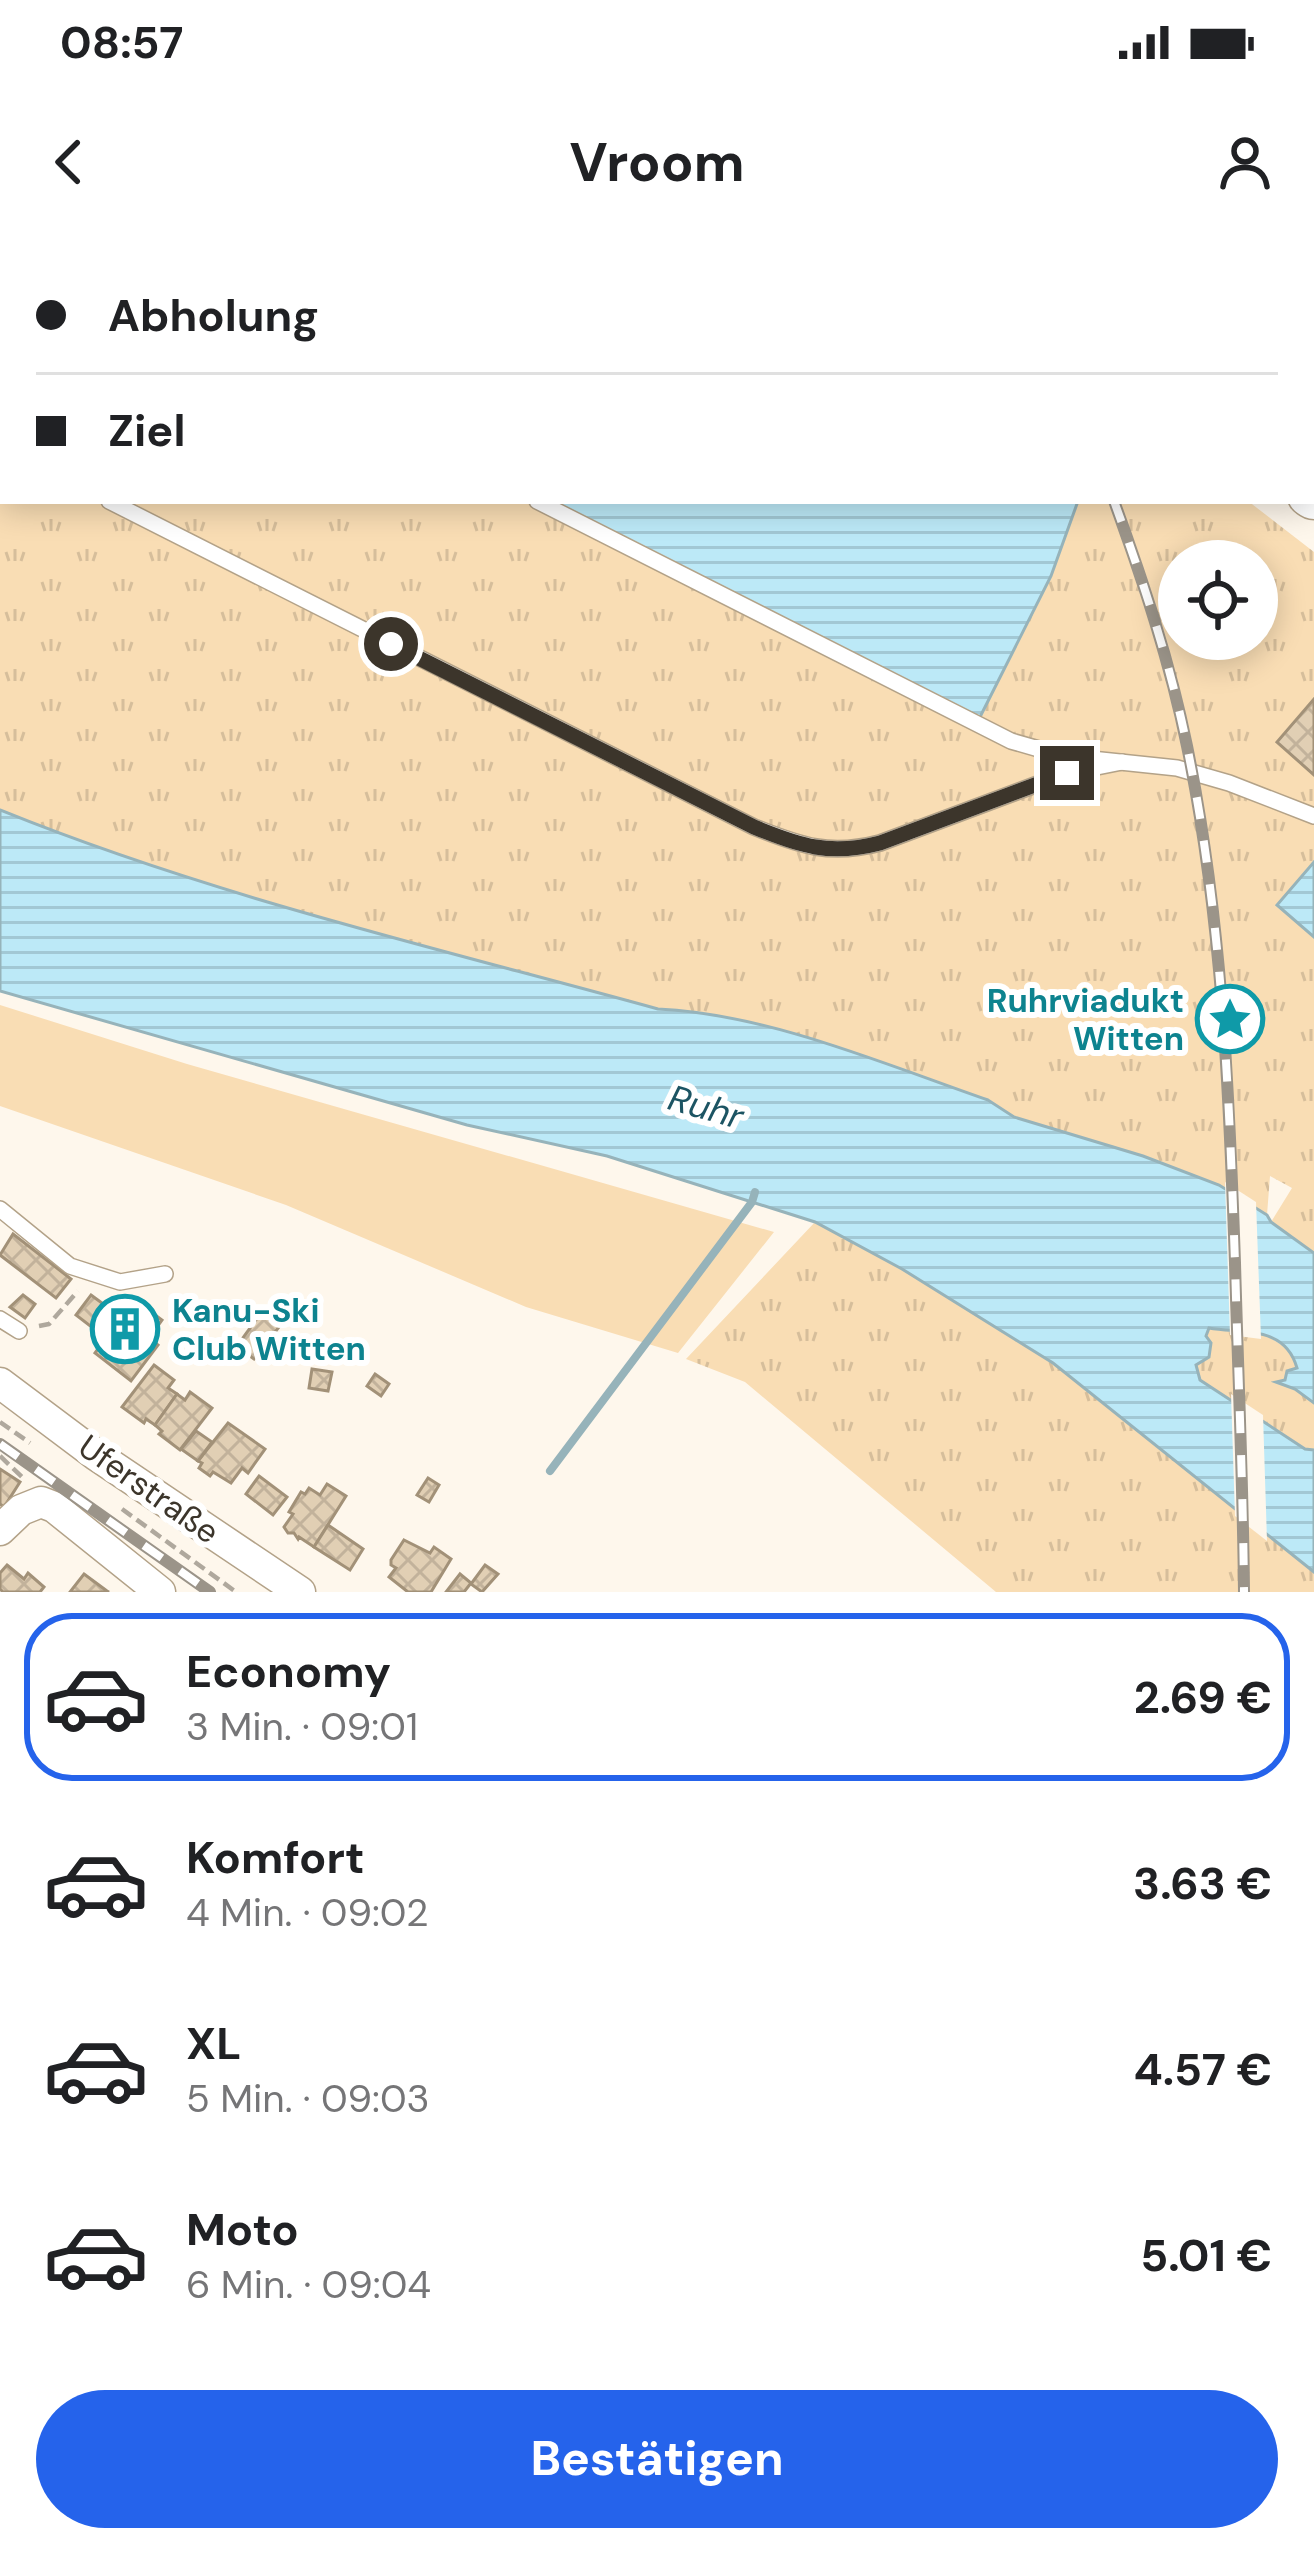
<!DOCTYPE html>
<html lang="de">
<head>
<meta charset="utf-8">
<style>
  body { margin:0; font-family:"DM Sans",sans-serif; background:#f6f6f6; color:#202124; height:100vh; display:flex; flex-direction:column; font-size:45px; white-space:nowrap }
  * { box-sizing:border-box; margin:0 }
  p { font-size:39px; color:#757577 }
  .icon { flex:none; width:66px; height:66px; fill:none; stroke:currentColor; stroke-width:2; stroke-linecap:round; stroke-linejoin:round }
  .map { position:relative; height:1352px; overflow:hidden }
  .details { display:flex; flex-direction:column; background:#fff; flex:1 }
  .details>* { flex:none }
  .guide { position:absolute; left:0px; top:0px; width:1314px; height:264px; box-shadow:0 6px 30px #0003; display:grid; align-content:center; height:264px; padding:0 36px; background:#fff }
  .buttons { position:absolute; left:1158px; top:300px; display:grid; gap:24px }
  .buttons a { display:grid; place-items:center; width:120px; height:120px; border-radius:50%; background:#fff; box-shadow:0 6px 30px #0003; font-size:60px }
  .end { position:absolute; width:54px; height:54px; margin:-27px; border:15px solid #3c352b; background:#fff; box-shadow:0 0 0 6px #fff }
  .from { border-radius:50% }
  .guide b { display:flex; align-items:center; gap:42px; height:114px; font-size:45px }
  .guide b+b { border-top:3px solid #e0e0e0 }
  .guide i { width:30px; height:30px; background:#202124 }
  ul { padding:21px 0 0; list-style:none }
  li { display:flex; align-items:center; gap:36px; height:168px; margin:0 24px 18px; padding:0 12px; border:6px solid transparent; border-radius:48px }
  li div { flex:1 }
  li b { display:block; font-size:45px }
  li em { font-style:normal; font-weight:700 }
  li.active { border-color:#2563eb }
  li>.icon { width:108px; height:108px; stroke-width:1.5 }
  .button { display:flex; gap:24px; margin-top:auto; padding:24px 36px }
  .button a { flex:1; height:138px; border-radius:72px; background:#2563eb; color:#fff; font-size:48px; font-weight:700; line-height:138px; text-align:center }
  .status { display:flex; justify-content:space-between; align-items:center; height:84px; padding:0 60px; background:#fff; direction:ltr }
  .status svg { height:33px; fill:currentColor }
  header { display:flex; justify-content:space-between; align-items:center; height:156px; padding:0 36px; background:#fff; font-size:54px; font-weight:700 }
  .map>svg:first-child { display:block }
  .grass { fill:url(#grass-tufts); fill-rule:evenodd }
  .park { fill:#f9ddb4 }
  .water { fill:url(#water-rules); stroke:#96b3ba; stroke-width:3 }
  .pier { fill:#fef7ec }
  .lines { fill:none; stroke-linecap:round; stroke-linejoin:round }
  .stream { stroke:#96b3ba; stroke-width:8 }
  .building { fill:url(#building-cross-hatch); stroke:#a29178; stroke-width:3 }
  .service-casing { stroke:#b3a288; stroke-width:18 }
  .minor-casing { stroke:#b3a288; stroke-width:33 }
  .primary-casing { stroke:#b3a288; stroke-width:51 }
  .path { stroke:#afa89d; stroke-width:4.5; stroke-dasharray:12 6; stroke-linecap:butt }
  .service { stroke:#fff; stroke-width:15 }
  .minor { stroke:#fff; stroke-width:30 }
  .primary { stroke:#fff; stroke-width:48 }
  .rail-casing { stroke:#9b9489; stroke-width:12 }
  .rail { stroke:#fff; stroke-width:8; stroke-dasharray:22; stroke-linecap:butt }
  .route { stroke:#3c352b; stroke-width:15 }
  .labels { text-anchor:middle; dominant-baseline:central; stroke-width:12; stroke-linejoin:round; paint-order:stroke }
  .culture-label { font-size:33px; font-weight:bold; fill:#0d838f; stroke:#fff; text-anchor:end }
  .street-label { font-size:33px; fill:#3c352b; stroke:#fff }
  .water-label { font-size:36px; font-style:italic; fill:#1c5463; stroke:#fff }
</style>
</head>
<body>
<div class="status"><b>08:57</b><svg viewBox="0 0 49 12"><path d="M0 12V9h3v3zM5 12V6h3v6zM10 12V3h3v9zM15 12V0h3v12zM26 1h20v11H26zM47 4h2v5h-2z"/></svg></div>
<header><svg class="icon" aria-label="back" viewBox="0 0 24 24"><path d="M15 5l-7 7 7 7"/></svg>Vroom<svg class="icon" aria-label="person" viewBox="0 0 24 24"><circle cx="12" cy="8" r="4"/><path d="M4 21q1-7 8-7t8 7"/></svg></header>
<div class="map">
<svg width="1314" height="1352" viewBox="0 0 1314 1352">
  <defs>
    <pattern id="grass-tufts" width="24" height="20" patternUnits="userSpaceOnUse" patternTransform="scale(3)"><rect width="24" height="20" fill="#f9ddb4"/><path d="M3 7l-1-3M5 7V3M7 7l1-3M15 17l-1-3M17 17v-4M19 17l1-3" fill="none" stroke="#d6be9b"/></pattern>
    <pattern id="water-rules" width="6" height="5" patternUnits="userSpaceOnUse" patternTransform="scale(3)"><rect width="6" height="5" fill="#bce9f7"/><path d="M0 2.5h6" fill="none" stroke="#a2c8d4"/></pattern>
    <pattern id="building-cross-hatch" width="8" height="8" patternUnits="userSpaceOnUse" patternTransform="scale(3)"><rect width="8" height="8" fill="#e1cfb4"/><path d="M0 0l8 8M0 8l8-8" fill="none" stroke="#c2b29b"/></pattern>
  </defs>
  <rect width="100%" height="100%" fill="#fef7ec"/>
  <g class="grass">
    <path d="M0,0h853l5,3h-855v258h1245l66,51v701l-43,-31 21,-34 -22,-12 -3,39 -48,-30 -76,-29 -130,-39 -25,-17c-104,-36 -220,-86 -330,-91 -220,-61 -446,-113 -658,-199zM1179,321h78v78h-78z"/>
    <polygon points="815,982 902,1029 1053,1123 1314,1332 1314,1352 996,1352 745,1142 686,1119"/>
    <polygon points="1209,1088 1262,1093 1285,1107 1295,1119 1298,1128 1295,1149 1314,1163 1314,1210 1306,1209 1200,1140 1196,1124 1208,1117 1206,1096"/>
  </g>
  <polygon class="park" points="0,765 187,824 774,992 678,1113 526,1067 286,965 0,866"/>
  <g class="water">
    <polygon points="35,0 607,0 613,3 41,3"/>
    <polygon points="548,261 1078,261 1051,336 979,479"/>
    <path d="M0,570c212,86 437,138 658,199 110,5 226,55 330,91l26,17 129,39 76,29 48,30 4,7 43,31v150l-19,-14 -19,-7 9,-2 2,-9 10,-3c-12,-43 -54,-34 -88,-40l-3,8 5,7 -2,14 -13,8 4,15 105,69 9,1v122l-261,-209 -151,-94 -87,-47 -208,-66 -140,-31 -467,-134z"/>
    <polygon points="1314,622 1314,697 1277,665"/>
  </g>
  <g class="pier">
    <polygon points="1225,942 1256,962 1261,1099 1230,1095"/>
    <polygon points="1231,1154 1263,1175 1267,1301 1235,1276"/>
  </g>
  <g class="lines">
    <polyline class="stream" points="550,1231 752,962 755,952"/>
  </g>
  <g class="building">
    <polygon points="1314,459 1314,535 1277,502"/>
    <polygon points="13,994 71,1039 56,1058 0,1015"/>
    <polygon points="23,1055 35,1064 25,1078 10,1067"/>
    <polygon points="91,1055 125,1080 138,1062 162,1080 149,1098 158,1105 131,1141 95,1113 106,1098 76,1075"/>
    <polygon points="261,1073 279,1087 254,1119 240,1109 242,1099"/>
    <polygon points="154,1125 174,1140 168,1148 177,1154 155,1185 146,1179 144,1183 122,1167"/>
    <polygon points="312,1129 332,1132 328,1151 309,1148"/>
    <polygon points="375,1134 389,1144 381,1156 367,1146"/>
    <polygon points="190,1152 212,1168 180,1210 159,1194 162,1191 155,1185 177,1154 185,1160"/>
    <polygon points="228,1183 265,1209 248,1233 242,1228 231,1243 213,1232 210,1236 199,1228 202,1223 198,1221"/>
    <polygon points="196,1191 212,1202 198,1221 181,1209"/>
    <polygon points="0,1229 20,1242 4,1267 0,1264"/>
    <polygon points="259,1236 287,1257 273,1275 246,1254"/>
    <polygon points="428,1238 439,1245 429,1262 417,1255"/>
    <polygon points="327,1244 346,1256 314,1307 299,1297 298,1299 294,1293 288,1293 284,1287 293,1274 289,1272 301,1252 305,1254 309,1248 320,1255"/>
    <polygon points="328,1285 363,1309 350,1330 314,1307"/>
    <polygon points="404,1300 430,1313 434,1307 451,1319 431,1352 408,1352 389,1337 396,1328 391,1325 391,1320"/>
    <polygon points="7,1325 24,1339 28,1333 44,1347 40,1352 3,1352 0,1349 0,1333"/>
    <polygon points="485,1325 498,1334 482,1352 471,1344"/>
    <polygon points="84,1334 107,1351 109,1352 70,1352"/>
    <polygon points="460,1334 471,1343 464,1352 446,1352"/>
  </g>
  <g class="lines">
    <g class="service-casing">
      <g id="service">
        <polyline points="22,0 28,3"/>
        <polyline points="644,0 647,3"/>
        <polyline points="0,206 3,208"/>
        <path d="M109,261l645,326c47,19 76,29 126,16l187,-70 55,-11"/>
        <polyline points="537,261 1011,501 1063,516 1177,528 1229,543 1314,576"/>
        <polyline points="0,969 70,1026 120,1042 165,1034"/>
        <polyline points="0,1079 19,1091"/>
      </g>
    </g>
    <g class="minor-casing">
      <g id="minor">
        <polyline points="1236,0 1241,3"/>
        <polyline points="1311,52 1314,54"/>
        <polyline points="0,1143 96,1215 300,1352"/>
        <polyline points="0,1290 21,1270 41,1262 54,1267 160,1352"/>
      </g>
    </g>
    <g class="primary-casing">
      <g id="primary">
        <polyline points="931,0 936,3"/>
        <polyline points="1311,253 1314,255"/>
      </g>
    </g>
    <g class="path">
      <polyline points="877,0 882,3"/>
      <polyline points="39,1086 49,1084 78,1051"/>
      <polyline points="0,1182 30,1203"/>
      <polyline points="0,1216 23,1238"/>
      <polyline points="122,1269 236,1352"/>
    </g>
    <use href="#service" class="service"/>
    <use href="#minor" class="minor"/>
    <use href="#primary" class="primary"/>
    <g class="rail-casing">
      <g id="rail">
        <polyline points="1020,0 1021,3"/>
        <path d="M1114,261c29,80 56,161 73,245 35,171 42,343 48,517 3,110 8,219 9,329"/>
        <polyline points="0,1204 210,1352"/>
      </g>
    </g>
    <use href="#rail" class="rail"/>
  </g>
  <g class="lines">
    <path class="route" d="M391,404l363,183c46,19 76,29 126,16l187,-70"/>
  </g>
  <defs>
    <g id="sight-ring" transform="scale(3.45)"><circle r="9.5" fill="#fff" stroke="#0f9aa8" stroke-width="1.5"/><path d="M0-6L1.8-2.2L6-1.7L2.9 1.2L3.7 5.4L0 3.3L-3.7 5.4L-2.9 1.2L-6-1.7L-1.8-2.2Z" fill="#0f9aa8"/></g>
    <g id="building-ring" transform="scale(3.45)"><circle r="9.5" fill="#fff" stroke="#0f9aa8" stroke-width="1.5"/><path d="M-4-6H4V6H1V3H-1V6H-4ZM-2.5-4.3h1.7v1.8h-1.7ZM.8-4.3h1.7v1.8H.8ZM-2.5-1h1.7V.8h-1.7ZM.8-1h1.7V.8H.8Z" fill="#0f9aa8"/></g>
  </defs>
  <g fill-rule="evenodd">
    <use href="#sight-ring" x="1230" y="779"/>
    <use href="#building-ring" x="125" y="1089"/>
  </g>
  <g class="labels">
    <g class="culture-label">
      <text x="1184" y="760">Ruhrviadukt<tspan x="1184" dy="38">Witten</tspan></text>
      <text x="172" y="1070" text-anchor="start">Kanu-Ski<tspan x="172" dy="38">Club Witten</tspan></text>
    </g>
    <g class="street-label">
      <text transform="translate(149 1249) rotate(35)">Uferstraße</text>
    </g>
    <g class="water-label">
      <text transform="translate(706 867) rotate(16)">Ruhr</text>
    </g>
  </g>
</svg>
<div class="buttons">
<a><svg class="icon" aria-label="locate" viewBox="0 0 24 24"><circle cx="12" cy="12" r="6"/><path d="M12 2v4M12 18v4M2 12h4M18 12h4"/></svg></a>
</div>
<i class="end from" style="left:391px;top:404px"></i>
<i class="end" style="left:1067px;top:533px"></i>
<div class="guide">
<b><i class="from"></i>Abholung</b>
<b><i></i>Ziel</b>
</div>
</div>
<section class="details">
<ul>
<li class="active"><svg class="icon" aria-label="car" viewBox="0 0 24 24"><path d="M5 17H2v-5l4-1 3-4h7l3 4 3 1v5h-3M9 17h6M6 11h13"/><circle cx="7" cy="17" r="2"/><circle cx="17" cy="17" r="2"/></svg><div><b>Economy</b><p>3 Min. · 09:01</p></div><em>2.69 €</em></li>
<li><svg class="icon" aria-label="car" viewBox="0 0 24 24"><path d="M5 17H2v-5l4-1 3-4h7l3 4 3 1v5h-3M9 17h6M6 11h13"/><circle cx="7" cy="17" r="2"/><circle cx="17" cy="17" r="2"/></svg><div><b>Komfort</b><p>4 Min. · 09:02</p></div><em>3.63 €</em></li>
<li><svg class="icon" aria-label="car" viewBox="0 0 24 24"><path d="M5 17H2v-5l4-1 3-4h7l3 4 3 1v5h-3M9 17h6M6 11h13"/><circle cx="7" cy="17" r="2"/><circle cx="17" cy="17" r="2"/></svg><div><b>XL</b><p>5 Min. · 09:03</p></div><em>4.57 €</em></li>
<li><svg class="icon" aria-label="car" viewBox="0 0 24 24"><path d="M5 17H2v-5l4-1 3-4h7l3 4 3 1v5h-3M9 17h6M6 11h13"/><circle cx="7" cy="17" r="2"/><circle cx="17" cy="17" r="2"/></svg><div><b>Moto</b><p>6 Min. · 09:04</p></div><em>5.01 €</em></li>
</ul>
<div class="button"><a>Bestätigen</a></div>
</section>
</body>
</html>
